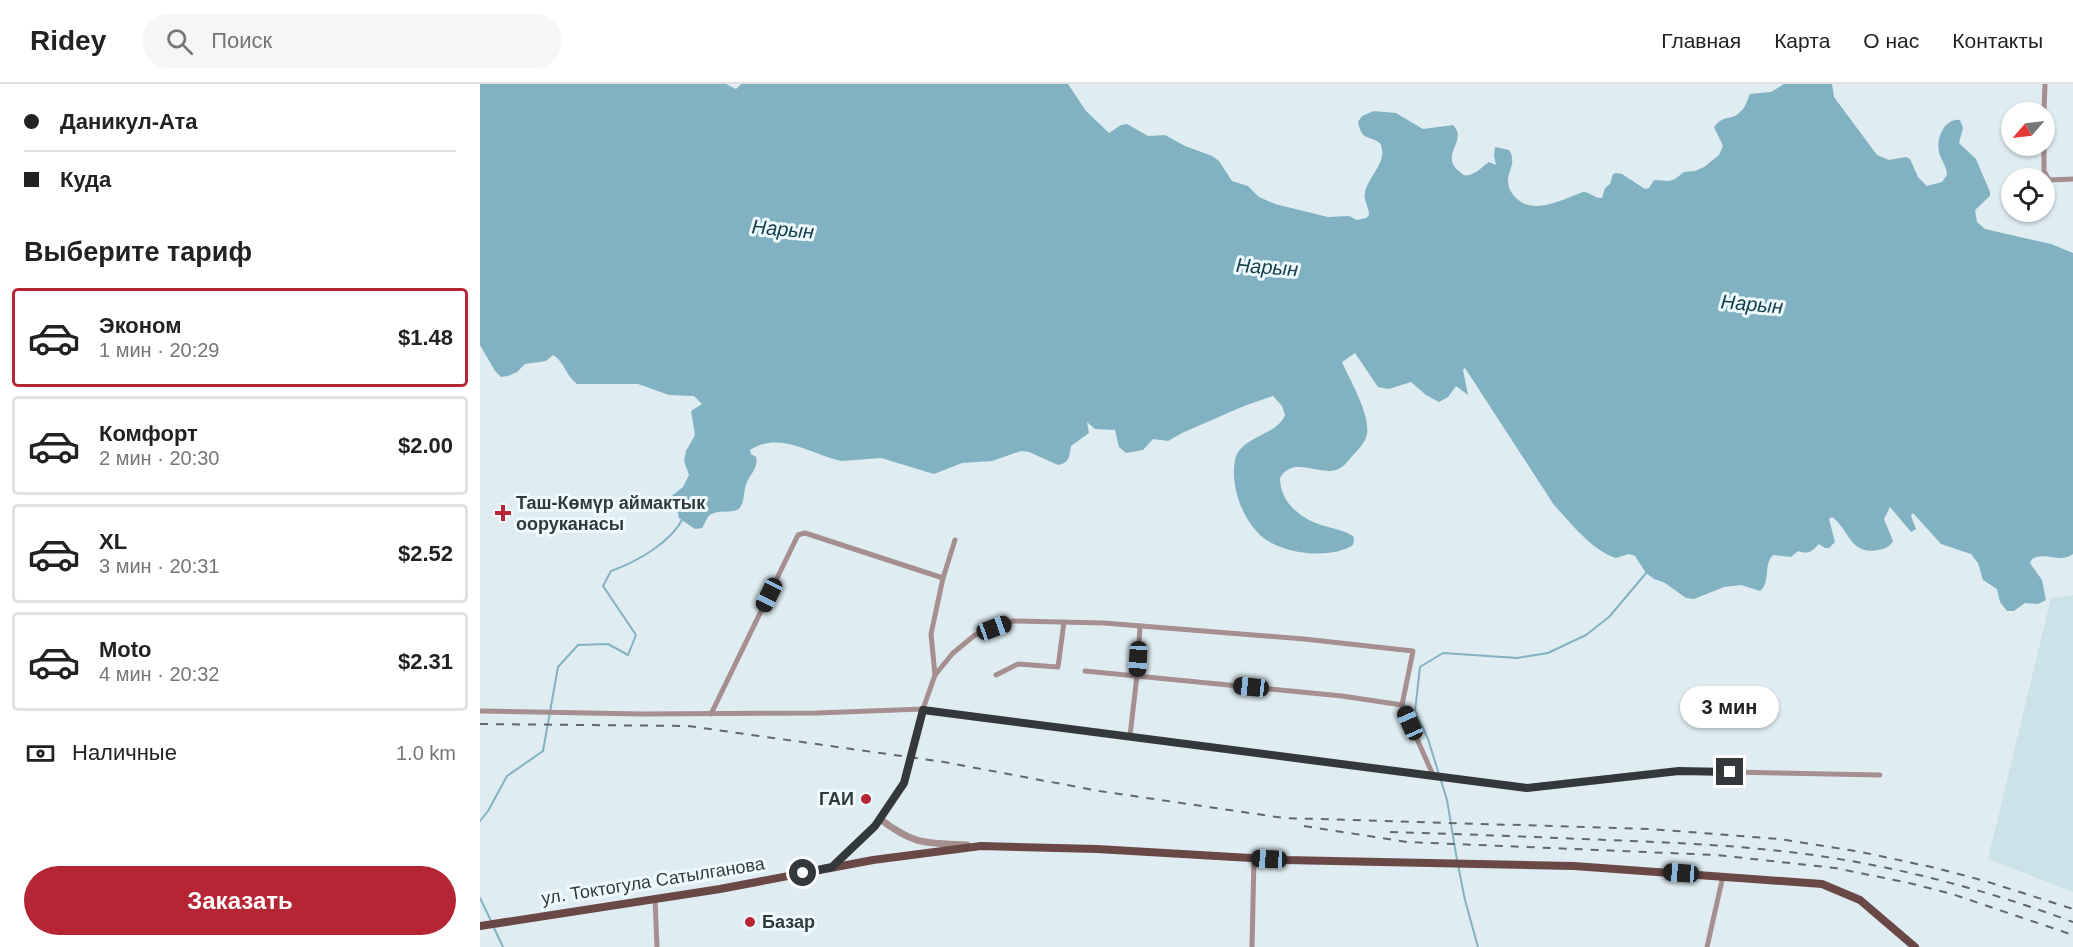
<!DOCTYPE html>
<html lang="ru">
<head>
<meta charset="utf-8">
<style>
  body { margin:0; font-family:Arial,sans-serif; background:#f6f6f6; color:#222; height:100vh; display:flex; flex-direction:column; font-size:22px; white-space:nowrap }
  * { box-sizing:border-box; margin:0 }
  p { font-size:20px; color:#767676 }
  .icon { flex:none; width:33px; height:33px; fill:none; stroke:currentColor; stroke-width:2; stroke-linecap:round; stroke-linejoin:round }
  .map { position:relative; flex:1; overflow:hidden }
  .drawer { display:flex; flex-direction:column; background:#fff; width:480px }
  .drawer>* { flex:none }
  .banner { display:grid; align-content:center; height:132px; padding:0 24px; background:#fff }
  .needle { width:39px; rotate:242deg }
  .fabs { position:absolute; left:1521px; top:18px; display:grid; gap:12px }
  .fabs a { display:grid; place-items:center; width:54px; height:54px; border-radius:50%; background:#fff; box-shadow:0 2px 4px #0004; font-size:30px }
  .end { position:absolute; width:27px; height:27px; margin:-14px; border:8px solid #33383a; background:#fff; box-shadow:0 0 0 3px #fff }
  .from { border-radius:50% }
  .bubble { position:absolute; height:42px; border-radius:21px; background:#fff; box-shadow:0 2px 4px #0004; font-size:20px; font-weight:800; line-height:42px; text-align:center }
  .car { position:absolute; width:18px; height:36px; margin:-18px -9px; border-radius:8px; box-shadow:0 0 4px 2px #0007; background:linear-gradient(#222 24%,#8ab4d8 0 40%,#222 0 76%,#8ab4d8 0 86%,#222 0) }
  .banner b { display:flex; align-items:center; gap:21px; height:57px; font-size:22px }
  .banner b+b { border-top:2px solid #e0e0e0 }
  .banner i { width:15px; height:15px; background:#222 }
  ul { padding:0; list-style:none }
  li { display:flex; align-items:center; gap:18px; height:99px; margin:0 12px 9px; padding:0 12px; border:3px solid #e0e0e0; border-radius:6px }
  li div { flex:1 }
  li b { display:block; font-size:22px }
  li em { font-style:normal; font-weight:800 }
  li.current { border-color:#b62534 }
  li>.icon { width:54px; height:54px; stroke-width:1.5 }
  h2 { padding:0 24px; font-size:27px; line-height:72px }
  .pay { display:flex; align-items:center; gap:15px; height:66px; padding:0 24px; font-size:22px }
  .pay p { margin-inline-start:auto }
  .primary-button { display:flex; gap:12px; margin-top:auto; padding:12px 24px }
  .primary-button a { flex:1; height:69px; border-radius:36px; background:#b62534; color:#fff; font-size:24px; font-weight:800; line-height:69px; text-align:center }
  header { display:flex; align-items:center; gap:36px; box-sizing:border-box; height:84px; padding:0 30px; background:#fff; border-bottom:2px solid #e0e0e0 }
  header strong { font-size:28px }
  nav { display:flex; gap:33px; margin-inline-start:auto; font-size:21px }
  .search { width:420px; height:54px; background:#f6f6f6; display:flex; align-items:center; gap:15px; box-sizing:border-box; padding:0 21px; border-radius:33px; color:#767676; font-size:22px }
  main { display:flex; flex:1; min-height:0 }
  .map>svg:first-child { display:block }
  .built { fill:#cbe2e9 }
  .water { fill:#82b2c2 }
  .lines { fill:none; stroke-linecap:round; stroke-linejoin:round }
  .stream { stroke:#82b2c2; stroke-width:2 }
  .minor { stroke:#a5908f; stroke-width:5 }
  .tertiary { stroke:#a5908f; stroke-width:7 }
  .primary { stroke:#6a4846; stroke-width:8 }
  .rail { stroke:#60686b; stroke-width:2; stroke-dasharray:8 8; stroke-linecap:butt }
  .route { stroke:#33383a; stroke-width:8 }
  .poi-dot { fill:#b62534; stroke:#eefafe; stroke-width:2 }
  .labels { text-anchor:middle; dominant-baseline:central; stroke-width:6; stroke-linejoin:round; paint-order:stroke }
  .poi-label { font-size:18px; font-weight:bold; fill:#33383a; stroke:#eefafe; text-anchor:start }
  .street-label { font-size:18px; fill:#33383a; stroke:#eefafe }
  .water-label { font-size:20px; font-style:italic; fill:#15404d; stroke:#eefafe }
</style>
</head>
<body>
<header>
<strong>Ridey</strong>
<div class="search"><svg class="icon" aria-label="search" viewBox="0 0 24 24"><circle cx="10" cy="10" r="6"/><path d="M15 15l6 6"/></svg>Поиск</div>
<nav><a>Главная</a><a>Карта</a><a>О нас</a><a>Контакты</a></nav>
</header>
<main>
<section class="drawer">
<div class="banner">
<b><i class="from"></i>Даникул-Ата</b>
<b><i></i>Куда</b>
</div>
<h2>Выберите тариф</h2>
<ul>
<li class="current"><svg class="icon" aria-label="car" viewBox="0 0 24 24"><path d="M5 17H2v-5l4-1 3-4h7l3 4 3 1v5h-3M9 17h6M6 11h13"/><circle cx="7" cy="17" r="2"/><circle cx="17" cy="17" r="2"/></svg><div><b>Эконом</b><p>1 мин · 20:29</p></div><em>$1.48</em></li>
<li><svg class="icon" aria-label="car" viewBox="0 0 24 24"><path d="M5 17H2v-5l4-1 3-4h7l3 4 3 1v5h-3M9 17h6M6 11h13"/><circle cx="7" cy="17" r="2"/><circle cx="17" cy="17" r="2"/></svg><div><b>Комфорт</b><p>2 мин · 20:30</p></div><em>$2.00</em></li>
<li><svg class="icon" aria-label="car" viewBox="0 0 24 24"><path d="M5 17H2v-5l4-1 3-4h7l3 4 3 1v5h-3M9 17h6M6 11h13"/><circle cx="7" cy="17" r="2"/><circle cx="17" cy="17" r="2"/></svg><div><b>XL</b><p>3 мин · 20:31</p></div><em>$2.52</em></li>
<li><svg class="icon" aria-label="car" viewBox="0 0 24 24"><path d="M5 17H2v-5l4-1 3-4h7l3 4 3 1v5h-3M9 17h6M6 11h13"/><circle cx="7" cy="17" r="2"/><circle cx="17" cy="17" r="2"/></svg><div><b>Moto</b><p>4 мин · 20:32</p></div><em>$2.31</em></li>
</ul>
<div class="pay"><svg class="icon" aria-label="cash" viewBox="0 0 24 24"><path d="M3 7h18v10H3z"/><circle cx="12" cy="12" r="2"/></svg>Наличные<p>1.0 km</p></div>
<div class="primary-button"><a>Заказать</a></div>
</section>
<div class="map">
<svg width="1593" height="863" viewBox="0 0 1593 863">
  <rect width="100%" height="100%" fill="#dfedf2"/>
  <polygon class="built" points="1593,511 1593,808 1508,775 1571,514"/>
  <path class="water" d="M0,0h246l10,5 5,-5h327l18,27 23,22 12,-8 6,-1 21,12 17,-1 20,11 27,10 7,5 13,20 16,5 11,11 16,7 53,13 21,-1 8,4 9,-2 3,-3c0,-8 -6,-15 -4,-23 4,-17 24,-31 15,-49 -12,-8 -18,-2 -22,-21l4,-6 12,-5 22,2 27,16 30,-4c16,16 -15,30 7,47 3,3 5,4 9,3 7,-1 14,-9 20,-13l7,3 -2,-9 1,-9 14,3c8,12 -1,20 -1,31 0,7 4,13 8,17 18,18 47,1 67,-6 8,0 12,7 19,6l3,-10 5,-4 3,-10 3,-1 6,1 23,15 4,-1 5,-8 15,1 6,-2 9,-7 11,-1 9,-4 15,-12 4,-9 -9,-19c11,-14 16,-5 26,-15 6,-4 7,-12 10,-18l21,-2 13,-8h48l2,13 43,58 12,5 17,-3 4,2 8,18 9,9 15,-4 5,-7c0,-9 -6,-14 -8,-23 -3,-13 5,-34 21,-32l3,8 -4,15 17,16 14,33v4l-15,14 2,12 8,7 66,15 22,9v301c-14,10 -28,-3 -41,5l-2,4 12,17 4,20 -8,4 -13,-1 -11,8h-7l-7,-9 -3,-13 -14,-9 -5,-17 -7,-9 -30,-10 -28,-31 -2,3 5,13 -5,3 -21,-25 -6,12 9,22c-3,6 -9,8 -15,9 -29,5 -28,-20 -46,-33l-3,2 6,23 -6,6h-4l-6,-4c-7,7 -10,11 -21,7l-7,6 -18,-2c-10,10 -2,27 -13,36l-19,-6 -17,2 -30,12 -8,-1 -21,-15 -11,-4 -8,-6 -11,-17 -6,-2 -13,4c-25,-8 -45,-35 -62,-53l-89,-137 -2,2 5,25 -12,-9 -8,11 -9,5 -13,-7 -15,-13 -22,7 -11,-2 -23,-34 -13,9c8,19 33,59 23,78 -3,6 -8,11 -12,15 -4,5 -10,13 -17,15 -19,5 -43,-14 -56,8 0,24 20,40 41,47 10,3 23,5 32,11l1,4 -1,5c-23,15 -71,9 -92,-9 -19,-18 -31,-50 -26,-76 6,-25 41,-23 50,-45l-3,-9 -9,-10 -29,10 -62,27 -14,8 -15,-2 -10,11 -17,3 -7,-6 -4,-17 -20,-1 -8,-7 2,11 -18,13c-2,10 -1,17 -13,19l-29,-13 -8,-1 -29,10 -30,2 -28,11 -53,-16 -39,3c-29,-6 -63,-31 -92,-11l1,4 5,3c3,11 -7,18 -10,28 -3,9 -1,16 -7,24 -9,5 -21,0 -29,6 -4,3 -5,9 -8,13l-7,1 -16,-11 -2,-9 -10,-7 1,-3 15,-12 6,-12 -5,-14 2,-10 9,-16 -4,-24 11,-7 -8,-8 -25,-1 -31,-11h-61c-11,-8 -13,-23 -24,-29l-7,6 -21,3 -8,8 -9,4 -7,1 -6,-6 -15,-26z"/>
  <g class="lines">
    <g class="stream">
      <path d="M0,737l8,-10 19,-35 36,-25 15,-84 20,-22 30,-1 20,11 8,-20 -33,-49 8,-15c25,-9 60,-28 72,-53"/>
      <polyline points="977,776 967,716 948,655 935,627 940,583 963,569 1037,574 1068,569 1106,551 1129,533 1167,488"/>
      <polyline points="978,781 985,816 998,863"/>
      <polyline points="0,814 12,839"/>
      <polyline points="14,844 23,863"/>
    </g>
    <g class="minor">
      <polyline points="1564,28 1565,0"/>
      <polyline points="1564,62 1564,87 1569,96 1593,95"/>
      <polyline points="605,587 862,612 922,621 953,691"/>
      <polyline points="455,591 451,550 463,494 475,456"/>
      <polyline points="516,591 538,580 578,583 584,538"/>
      <polyline points="443,625 455,591 473,569 495,551 533,537 624,539 824,555 933,567 922,621"/>
      <polyline points="0,627 162,630 337,629 443,625 1047,704 1199,687 1400,691"/>
      <polyline points="231,630 318,451 325,449 463,494"/>
      <polyline points="650,652 657,591 660,542"/>
      <polyline points="175,815 177,863"/>
      <polyline points="772,863 774,774"/>
      <polyline points="1227,863 1243,792"/>
    </g>
    <g class="tertiary">
      <path d="M400,735c34,26 45,24 87,26"/>
      <polyline points="352,783 395,742 424,699 443,625"/>
    </g>
    <polyline class="primary" points="0,842 240,805 393,776 501,762 617,765 805,776 1094,782 1342,800 1380,816 1435,863"/>
    <g class="rail">
      <polyline points="0,640 208,642 464,678 619,707 804,734 1170,745 1299,755 1381,768 1456,784 1505,797 1593,825"/>
      <polyline points="824,742 927,758 1237,771 1355,784 1429,799 1472,810 1593,851"/>
      <path d="M910,748c72,2 145,5 217,8 76,3 151,6 226,18 82,13 162,35 240,64"/>
    </g>
  </g>
  <g class="lines">
    <polyline class="route" points="323,789 352,783 395,742 424,699 443,626 1047,704 1199,687 1250,688"/>
  </g>
  <g class="poi-dot">
    <path d="M20 420h6v6h6v6h-6v6h-6v-6h-6v-6h6z"/>
    <circle cx="386" cy="715" r="6"/>
    <circle cx="270" cy="838" r="6"/>
  </g>
  <g class="labels">
    <g class="poi-label">
      <text x="36" y="419">Таш-Көмүр аймактык<tspan x="36" dy="21">ооруканасы</tspan></text>
      <text x="374" y="715" text-anchor="end">ГАИ</text>
      <text x="282" y="838">Базар</text>
    </g>
    <g class="street-label">
      <text transform="translate(173 797) rotate(-9)">ул. Токтогула Сатылганова</text>
    </g>
    <g class="water-label">
      <text transform="translate(303 145) rotate(5)">Нарын</text>
      <text transform="translate(787 183) rotate(4)">Нарын</text>
      <text transform="translate(1272 220) rotate(5)">Нарын</text>
    </g>
  </g>
</svg>
<div class="fabs">
<a><svg class="needle" viewBox="-14 -14 28 28"><path d="M0-13l5 13h-10z" fill="#e53935"/><path d="M0 13l5-13h-10z" fill="#767676"/></svg></a>
<a><svg class="icon" aria-label="locate" viewBox="0 0 24 24"><circle cx="12" cy="12" r="6"/><path d="M12 2v4M12 18v4M2 12h4M18 12h4"/></svg></a>
</div>
<i class="end from" style="left:323px;top:789px"></i>
<i class="end" style="left:1250px;top:688px"></i>
<div class="bubble" style="left:1200px;top:602px;width:99px">3 мин</div>
<i class="car" style="left:289px;top:511px;rotate:206deg"></i>
<i class="car" style="left:514px;top:544px;rotate:70deg"></i>
<i class="car" style="left:658px;top:575px;rotate:183deg"></i>
<i class="car" style="left:771px;top:603px;rotate:276deg"></i>
<i class="car" style="left:930px;top:639px;rotate:336deg"></i>
<i class="car" style="left:789px;top:775px;rotate:273deg"></i>
<i class="car" style="left:1201px;top:789px;rotate:274deg"></i>
</div>
</main>
</body>
</html>
